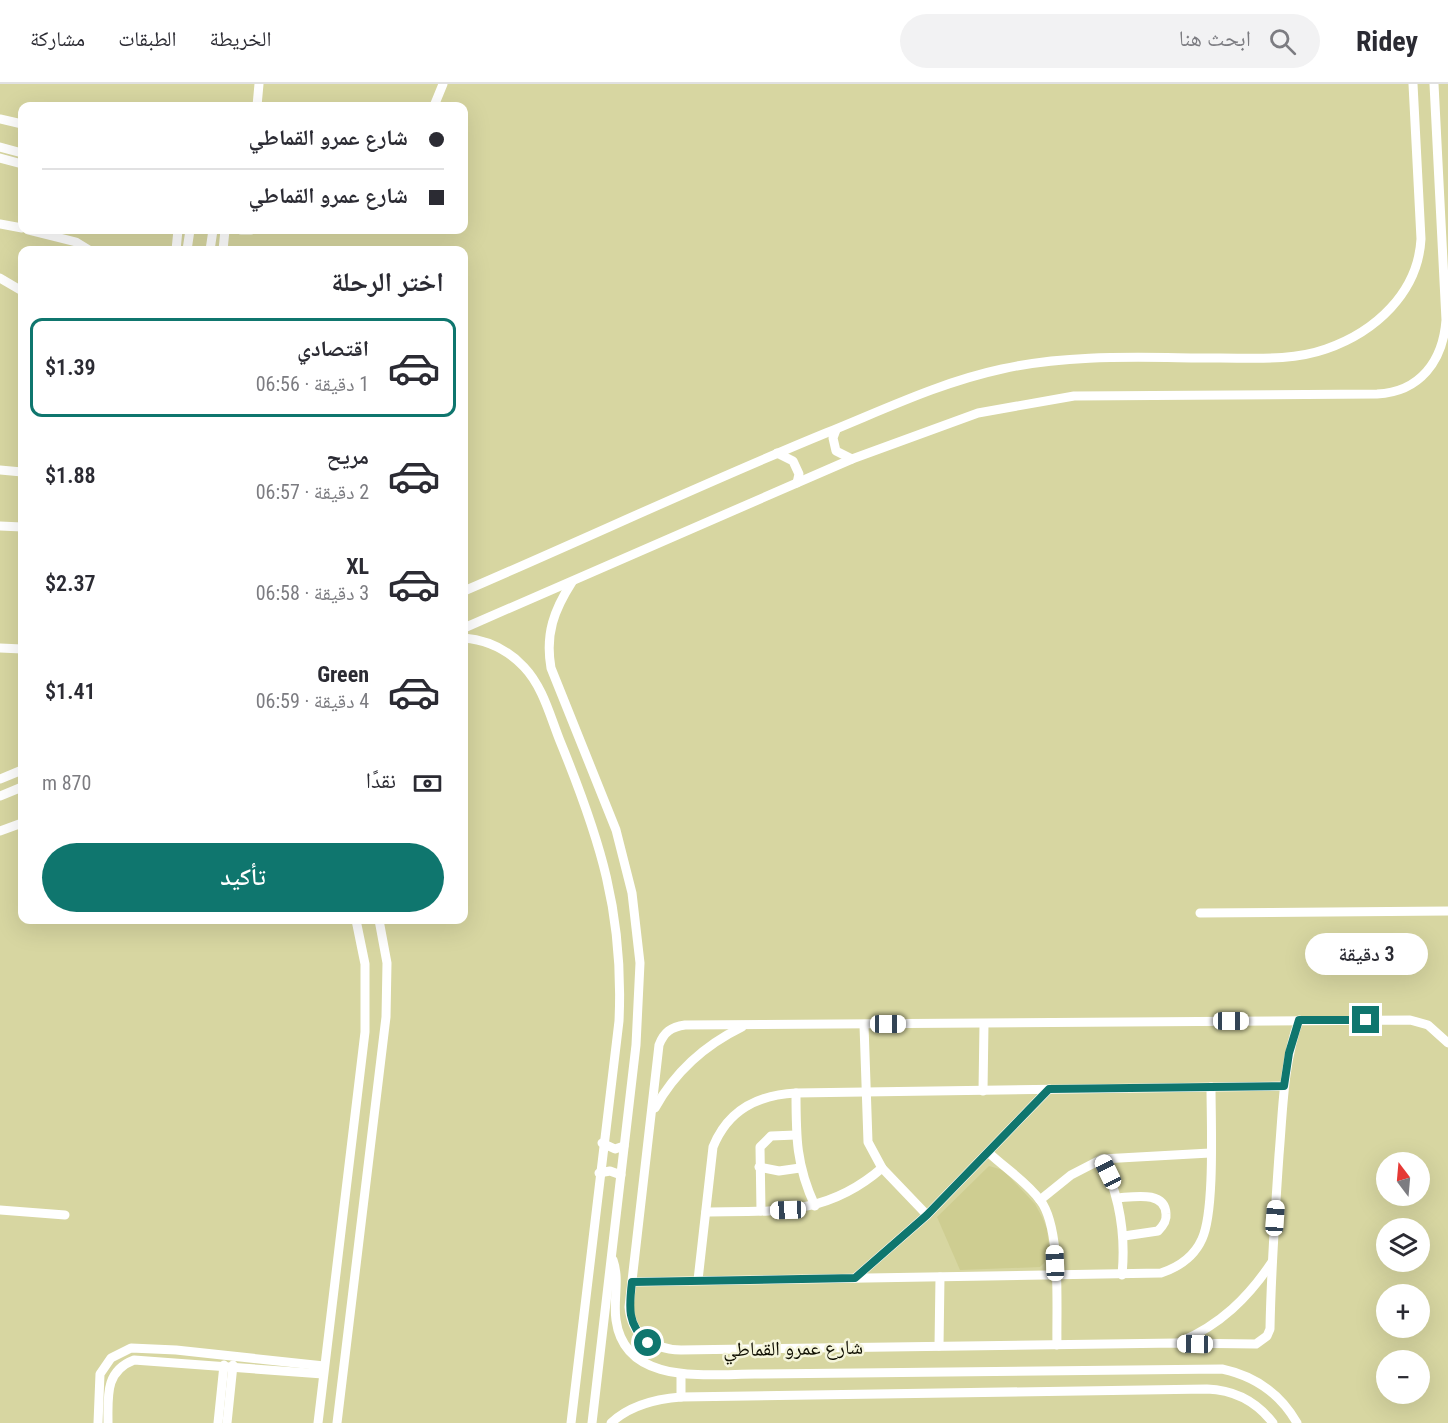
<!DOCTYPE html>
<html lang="ar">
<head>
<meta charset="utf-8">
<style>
  body { margin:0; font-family:"Roboto Condensed","Noto Naskh Arabic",sans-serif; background:#f2f2f3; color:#2b2b33; direction:rtl; height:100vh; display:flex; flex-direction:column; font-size:22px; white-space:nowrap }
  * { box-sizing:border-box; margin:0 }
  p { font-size:20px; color:#7c7c81 }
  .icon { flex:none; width:33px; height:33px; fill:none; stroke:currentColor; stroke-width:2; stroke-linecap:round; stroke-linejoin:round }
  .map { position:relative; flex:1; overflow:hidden; direction:ltr }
  .sheet { position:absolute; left:18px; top:162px; width:450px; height:678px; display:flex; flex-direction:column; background:#fff; border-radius:12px; box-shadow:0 6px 24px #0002; direction:rtl }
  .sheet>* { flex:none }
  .guide { position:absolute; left:18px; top:18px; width:450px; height:132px; border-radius:12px; box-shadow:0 6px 24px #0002; direction:rtl; display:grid; align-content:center; height:132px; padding:0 24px; background:#fff }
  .needle { width:39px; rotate:344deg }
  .tools { position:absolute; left:1376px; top:1068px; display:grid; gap:12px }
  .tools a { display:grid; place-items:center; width:54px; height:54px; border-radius:50%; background:#fff; box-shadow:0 6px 24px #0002; font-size:30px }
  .end { position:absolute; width:27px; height:27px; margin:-14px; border:8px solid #0f766e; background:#fff; box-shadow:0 0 0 3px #fff }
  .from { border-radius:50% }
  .bubble { position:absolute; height:42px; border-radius:21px; background:#fff; box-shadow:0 6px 24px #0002; font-size:20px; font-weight:600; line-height:42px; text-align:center; direction:rtl }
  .car { position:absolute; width:18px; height:36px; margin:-18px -9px; border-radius:8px; box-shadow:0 0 4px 2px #0007; background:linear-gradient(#fff 24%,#345 0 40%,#fff 0 76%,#345 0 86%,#fff 0) }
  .guide b { display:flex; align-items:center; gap:21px; height:57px; font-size:22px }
  .guide b+b { border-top:2px solid #e1e1e2 }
  .guide i { width:15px; height:15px; background:#2b2b33 }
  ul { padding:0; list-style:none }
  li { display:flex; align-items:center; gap:18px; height:99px; margin:0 12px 9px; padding:0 12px; border:3px solid transparent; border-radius:12px }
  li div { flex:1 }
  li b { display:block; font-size:22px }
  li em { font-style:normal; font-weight:600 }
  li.selected { border-color:#0f766e }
  li>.icon { width:54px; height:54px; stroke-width:1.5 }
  h2 { padding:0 24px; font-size:27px; line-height:72px }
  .pay { display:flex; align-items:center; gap:15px; height:66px; padding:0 24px; font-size:22px }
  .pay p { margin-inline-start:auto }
  .button { display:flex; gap:12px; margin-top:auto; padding:12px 24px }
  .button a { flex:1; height:69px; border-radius:36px; background:#0f766e; color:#fff; font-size:24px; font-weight:600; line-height:69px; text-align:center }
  header { display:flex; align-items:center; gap:36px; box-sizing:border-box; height:84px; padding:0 30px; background:#fff; border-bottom:2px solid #e1e1e2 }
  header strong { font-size:28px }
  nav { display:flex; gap:33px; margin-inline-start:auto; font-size:21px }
  .search { width:420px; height:54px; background:#f2f2f3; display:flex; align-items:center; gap:15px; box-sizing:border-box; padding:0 21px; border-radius:33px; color:#7c7c81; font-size:22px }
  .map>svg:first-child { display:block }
  .built { fill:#cecd91 }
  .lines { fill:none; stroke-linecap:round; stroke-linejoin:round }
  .minor { stroke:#fff; stroke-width:9 }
  .route { stroke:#0f766e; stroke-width:8 }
  .labels { text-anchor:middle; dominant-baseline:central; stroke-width:5; stroke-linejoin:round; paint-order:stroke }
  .street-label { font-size:20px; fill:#0e0d00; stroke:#f5f5db }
</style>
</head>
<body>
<header>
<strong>Ridey</strong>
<div class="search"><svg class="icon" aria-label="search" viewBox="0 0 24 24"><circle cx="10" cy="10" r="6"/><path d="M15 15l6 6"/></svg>ابحث هنا</div>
<nav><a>الخريطة</a><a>الطبقات</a><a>مشاركة</a></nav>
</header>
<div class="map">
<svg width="1448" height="1339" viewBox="0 0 1448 1339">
  <rect width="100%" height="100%" fill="#d7d6a1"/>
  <polygon class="built" points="989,1082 1003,1086 1035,1120 1042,1133 1047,1145 1050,1173 1040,1183 960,1186 937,1133"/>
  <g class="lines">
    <g class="minor">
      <polyline points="257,22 259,0"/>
      <polyline points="434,22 443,0"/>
      <polyline points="0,35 22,40"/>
      <polyline points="0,63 22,69"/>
      <polyline points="0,74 22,80"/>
      <polyline points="0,140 22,144"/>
      <polyline points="28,146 76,158 89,166"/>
      <polyline points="241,146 251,146"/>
      <polyline points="176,166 178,146"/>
      <polyline points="187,166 190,146"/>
      <polyline points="210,166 213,146"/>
      <polyline points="223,166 225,146"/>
      <polyline points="0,194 22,207"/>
      <polyline points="836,346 833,354 836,367 852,375"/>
      <polyline points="777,369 793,377 799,390 797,399"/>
      <polyline points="0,386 22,388"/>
      <polyline points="0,442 22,443"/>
      <path d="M572,498c-18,28 -27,52 -21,86l65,162 16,63 8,70 -4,82 -44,378"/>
      <path d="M464,507c121,-52 240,-108 362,-158 57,-23 115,-51 176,-64 71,-16 145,-11 218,-11 35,0 72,3 106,-9 49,-17 92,-56 95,-110l-8,-155"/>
      <path d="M464,544l388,-169 126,-46 96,-17 303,-2c43,-2 66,-33 69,-74l-12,-236"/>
      <path d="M464,554c23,2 44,12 60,29 19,20 26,49 36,74 40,98 64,172 59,280l-48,402"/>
      <polyline points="0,564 22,565"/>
      <polyline points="0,695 22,686"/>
      <polyline points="0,712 22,703"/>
      <polyline points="0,747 22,739"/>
      <polyline points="1200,829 1448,827"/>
      <path d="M1299,936c-16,44 -16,89 -20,135 -4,58 -8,116 -9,174l-3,7 -11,8 -79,-1 -496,7c-29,-1 -49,-13 -52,-43l30,-262c5,-13 12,-18 26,-20l725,-5 18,5 20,18"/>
      <polyline points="864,941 868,1058 882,1084 927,1131"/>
      <polyline points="983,1007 984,940"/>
      <path d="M796,1009c0,44 0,72 19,113"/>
      <path d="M655,1024c20,-36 50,-63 87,-81"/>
      <polyline points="602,1059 615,1065 624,1062"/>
      <path d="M989,1069c16,15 38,29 51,47 22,28 16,109 17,145"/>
      <path d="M1102,1075c18,38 24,75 20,116"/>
      <polyline points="759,1083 779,1087 800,1084"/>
      <polyline points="599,1089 610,1087 621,1091"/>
      <path d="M1117,1114c16,-1 48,-8 49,16 1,7 -3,12 -8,17l-34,5"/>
      <polyline points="1040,1116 1071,1091 1102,1075 1210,1069"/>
      <polyline points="0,1126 65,1131"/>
      <polyline points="761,1127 760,1063 771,1052 796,1051"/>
      <path d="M706,1128c69,-1 121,4 176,-44"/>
      <path d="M613,1176c7,20 0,40 3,60 9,66 91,54 139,54l467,-5c33,7 58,24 75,54"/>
      <polyline points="855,1194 927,1131 1049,1005"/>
      <path d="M698,1196l15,-133c15,-37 44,-52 83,-54l488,-7"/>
      <path d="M632,1198l529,-9c18,-6 33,-16 41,-34 13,-28 9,-117 9,-152"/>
      <path d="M1180,1258c40,-17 68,-44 92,-80"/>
      <polyline points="939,1262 940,1193"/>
      <polyline points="681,1313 681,1290"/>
      <polyline points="98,1339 100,1290 111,1274 131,1264 176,1266 324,1282"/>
      <path d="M108,1339c0,-27 -3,-52 26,-63l189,14"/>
      <polyline points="218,1339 224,1281"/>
      <polyline points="227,1339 233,1281"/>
      <polyline points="318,1339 365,948 365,880 356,836"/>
      <polyline points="337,1339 386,933 387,879 379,836"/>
      <path d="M611,1339c19,-18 44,-24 70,-26l526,-8c28,1 49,12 66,34"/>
    </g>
  </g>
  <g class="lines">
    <path class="route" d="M648,1259c-21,-18 -19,-36 -16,-61l223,-4 72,-63 122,-126 235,-3 5,-33 10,-33h67"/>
  </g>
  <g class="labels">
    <g class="street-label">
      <text transform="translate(793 1264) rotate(-1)">شارع عمرو القماطي</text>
    </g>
  </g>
</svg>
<div class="tools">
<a><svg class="needle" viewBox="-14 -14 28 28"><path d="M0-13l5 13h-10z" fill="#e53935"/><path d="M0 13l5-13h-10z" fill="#7c7c81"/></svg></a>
<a><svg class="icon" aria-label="layers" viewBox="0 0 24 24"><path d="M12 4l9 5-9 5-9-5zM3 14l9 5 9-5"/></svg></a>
<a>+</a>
<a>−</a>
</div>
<i class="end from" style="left:648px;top:1259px"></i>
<i class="end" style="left:1366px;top:936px"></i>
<div class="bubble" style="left:1305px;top:849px;width:123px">3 دقيقة</div>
<i class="car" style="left:1231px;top:937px;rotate:90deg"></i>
<i class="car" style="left:888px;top:940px;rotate:90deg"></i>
<i class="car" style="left:1108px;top:1088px;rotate:334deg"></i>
<i class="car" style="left:788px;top:1126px;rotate:268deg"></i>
<i class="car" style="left:1275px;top:1134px;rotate:4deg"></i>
<i class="car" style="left:1055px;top:1179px;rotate:358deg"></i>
<i class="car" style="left:1195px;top:1260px;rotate:271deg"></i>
<div class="guide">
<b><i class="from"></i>شارع عمرو القماطي</b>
<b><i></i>شارع عمرو القماطي</b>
</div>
<section class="sheet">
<h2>اختر الرحلة</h2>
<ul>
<li class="selected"><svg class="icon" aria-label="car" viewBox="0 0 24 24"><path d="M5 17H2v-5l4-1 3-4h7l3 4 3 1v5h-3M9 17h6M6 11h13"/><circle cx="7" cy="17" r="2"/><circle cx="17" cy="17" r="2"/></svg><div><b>اقتصادي</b><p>1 دقيقة · 06:56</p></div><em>$1.39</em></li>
<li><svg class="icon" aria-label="car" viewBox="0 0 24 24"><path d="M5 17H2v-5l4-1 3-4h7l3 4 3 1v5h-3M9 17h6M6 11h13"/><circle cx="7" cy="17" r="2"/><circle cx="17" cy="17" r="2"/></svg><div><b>مريح</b><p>2 دقيقة · 06:57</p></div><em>$1.88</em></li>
<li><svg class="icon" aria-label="car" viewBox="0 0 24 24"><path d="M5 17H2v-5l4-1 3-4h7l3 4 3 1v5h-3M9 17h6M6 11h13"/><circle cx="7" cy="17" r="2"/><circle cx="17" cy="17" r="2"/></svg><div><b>XL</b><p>3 دقيقة · 06:58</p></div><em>$2.37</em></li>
<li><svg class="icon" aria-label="car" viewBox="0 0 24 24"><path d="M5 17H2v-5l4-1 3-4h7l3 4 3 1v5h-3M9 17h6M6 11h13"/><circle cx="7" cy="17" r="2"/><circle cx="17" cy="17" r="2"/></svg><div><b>Green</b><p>4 دقيقة · 06:59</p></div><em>$1.41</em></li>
</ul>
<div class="pay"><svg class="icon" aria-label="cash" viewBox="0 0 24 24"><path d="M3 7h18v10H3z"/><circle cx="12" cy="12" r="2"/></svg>نقدًا<p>870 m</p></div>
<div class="button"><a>تأكيد</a></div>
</section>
</div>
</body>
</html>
